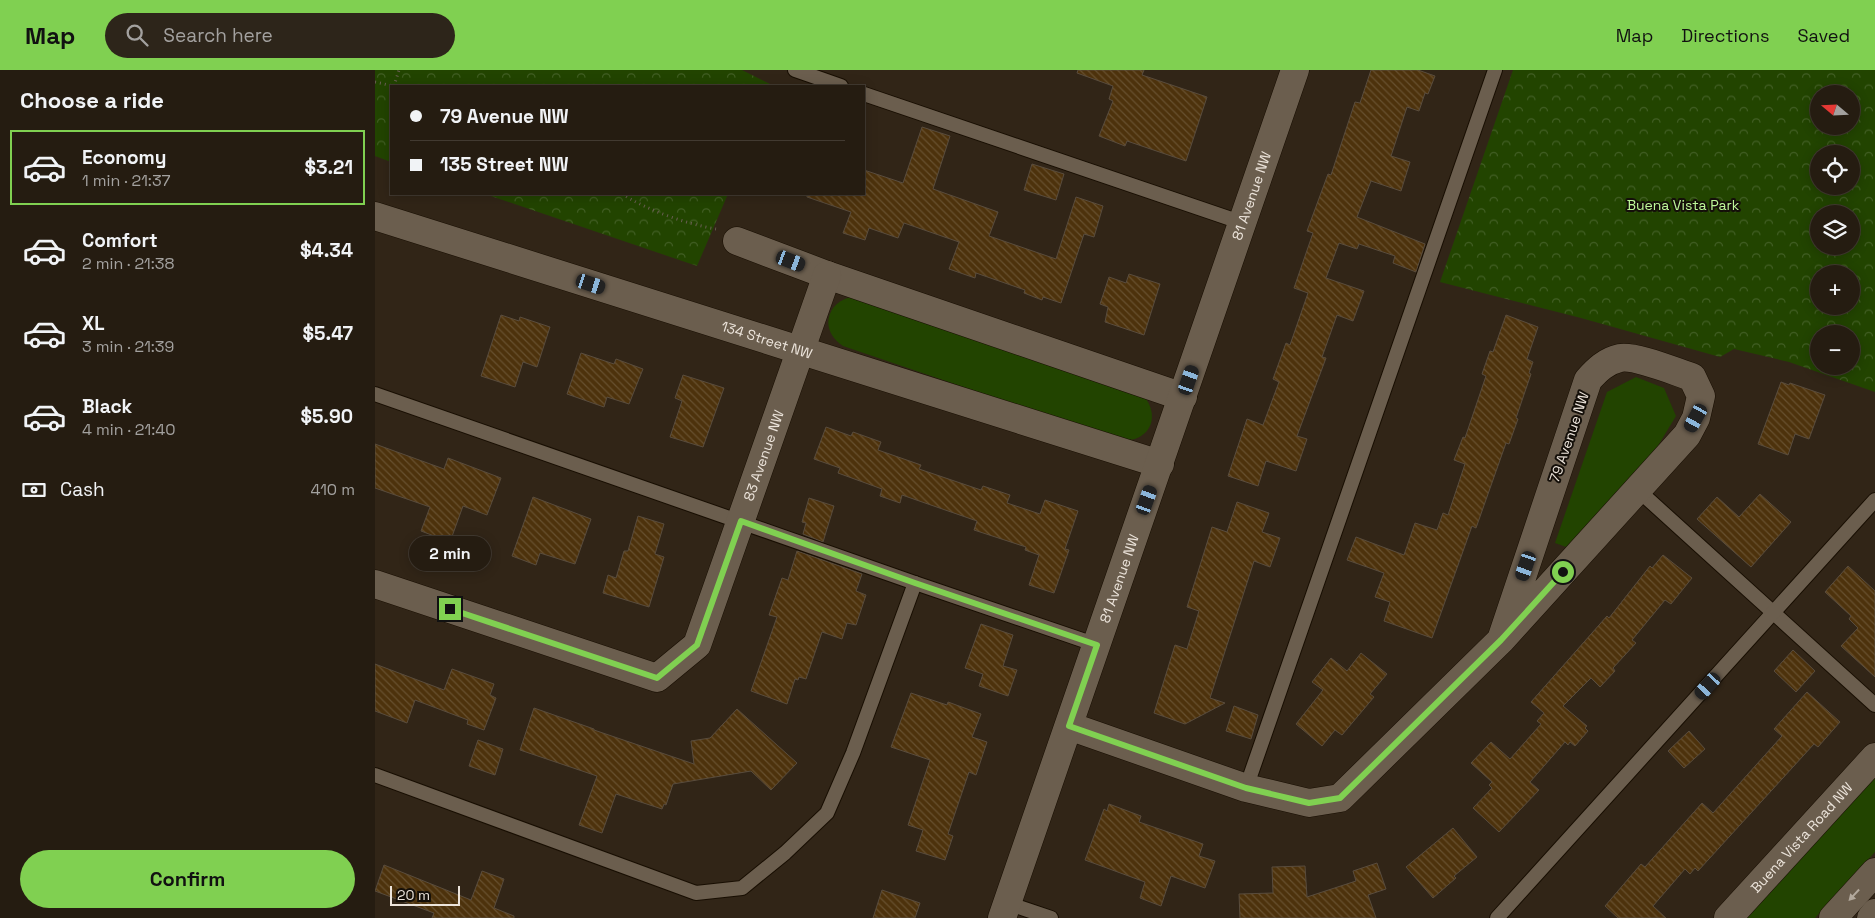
<!DOCTYPE html>
<html lang="en">
<head>
<meta charset="utf-8">
<style>
  body { margin:0; font-family:"Space Grotesk",sans-serif; background:#2d251a; color:#f1f3f6; height:100vh; display:flex; flex-direction:column; font-size:19px; white-space:nowrap }
  * { box-sizing:border-box; margin:0 }
  p { font-size:16px; color:#a3a19f }
  .icon { flex:none; width:28px; height:28px; fill:none; stroke:currentColor; stroke-width:2; stroke-linecap:round; stroke-linejoin:round }
  .map { position:relative; flex:1; overflow:hidden }
  .panel { display:flex; flex-direction:column; background:#251c11; width:375px }
  .panel>* { flex:none }
  .banner { position:absolute; left:15px; top:15px; width:475px; height:110px; border-radius:0px; box-shadow:0 2px 12px #0003,0 0 0 1px #423a31; display:grid; align-content:center; height:110px; padding:0 20px; background:#251c11 }
  .needle { width:32px; rotate:289deg }
  .buttons { position:absolute; left:1435px; top:15px; display:grid; gap:10px }
  .buttons a { display:grid; place-items:center; width:50px; height:50px; border-radius:50%; background:#251c11; box-shadow:0 2px 12px #0003,0 0 0 1px #423a31; font-size:25px }
  .scale { position:absolute; left:15px; bottom:12px; width:70px; box-sizing:border-box; padding-left:5px; border:2px solid #ece4db; border-top:0; font-size:14px; line-height:18px; white-space:nowrap; color:#ece4db; -webkit-text-stroke:4px #140f09; paint-order:stroke }
  .end { position:absolute; width:22px; height:22px; margin:-11px; border:6px solid #80d051; background:#111; box-shadow:0 0 0 2px #111 }
  .from { border-radius:50% }
  .bubble { position:absolute; height:35px; border-radius:18px; background:#251c11; box-shadow:0 2px 12px #0003,0 0 0 1px #423a31; font-size:16px; font-weight:800; line-height:35px; text-align:center }
  .car { position:absolute; width:15px; height:30px; margin:-15px -8px; border-radius:6px; box-shadow:0 0 4px 1px #0007; background:linear-gradient(#222 24%,#8ab4d8 0 40%,#222 0 76%,#8ab4d8 0 86%,#222 0) }
  .banner b { display:flex; align-items:center; gap:18px; height:48px; font-size:19px }
  .banner b+b { border-top:1px solid #423a31 }
  .banner i { width:12px; height:12px; background:#f1f3f6 }
  ul { padding:0; list-style:none }
  li { display:flex; align-items:center; gap:15px; height:75px; margin:0 10px 8px; padding:0 10px; border:2px solid transparent; border-radius:0px }
  li div { flex:1 }
  li b { display:block; font-size:19px }
  li em { font-style:normal; font-weight:800 }
  li.on { border-color:#80d051 }
  li>.icon { width:45px; height:45px; stroke-width:1.5 }
  h2 { padding:0 20px; font-size:22px; line-height:60px }
  .pay { display:flex; align-items:center; gap:12px; height:55px; padding:0 20px; font-size:19px }
  .pay p { margin-inline-start:auto }
  .primary-button { display:flex; gap:10px; margin-top:auto; padding:10px 20px }
  .primary-button a { flex:1; height:58px; border-radius:30px; background:#80d051; color:#111; font-size:20px; font-weight:800; line-height:58px; text-align:center }
  header { display:flex; align-items:center; gap:30px; box-sizing:border-box; height:70px; padding:0 25px; background:#80d051; color:#111 }
  header strong { font-size:24px }
  nav { display:flex; gap:28px; margin-inline-start:auto; font-size:18px }
  .search { width:350px; height:45px; background:#2d251a; display:flex; align-items:center; gap:12px; box-sizing:border-box; padding:0 18px; border-radius:28px; color:#a3a19f; font-size:19px }
  main { display:flex; flex:1; min-height:0 }
  .map>svg:first-child { display:block }
  .grass { fill:#240 }
  .park { fill:url(#park-crowns); fill-rule:evenodd }
  .building { fill:url(#building-back-hatch); stroke:#594c3d }
  .lines { fill:none; stroke-linecap:round; stroke-linejoin:round }
  .service-casing { stroke:#180e02; stroke-width:16 }
  .minor-casing { stroke:#180e02; stroke-width:29 }
  .tertiary-casing { stroke:#180e02; stroke-width:29 }
  .path { stroke:#6a5f53; stroke-width:3; stroke-dasharray:1 4; stroke-linecap:butt }
  .service { stroke:#6b5e4e; stroke-width:14 }
  .minor { stroke:#6b5e4e; stroke-width:28 }
  .tertiary { stroke:#6b5e4e; stroke-width:28 }
  .oneway { fill:#b2a89c }
  .route { stroke:#80d051; stroke-width:6 }
  .labels { text-anchor:middle; dominant-baseline:central; stroke-width:4; stroke-linejoin:round; paint-order:stroke }
  .street-label { font-size:14px; fill:#ece4db; stroke:#140f09 }
  .park-label { font-size:14px; fill:#bef899; stroke:#140f09 }
</style>
</head>
<body>
<header>
<strong>Map</strong>
<div class="search"><svg class="icon" aria-label="search" viewBox="0 0 24 24"><circle cx="10" cy="10" r="6"/><path d="M15 15l6 6"/></svg>Search here</div>
<nav><a>Map</a><a>Directions</a><a>Saved</a></nav>
</header>
<main>
<section class="panel">
<h2>Choose a ride</h2>
<ul>
<li class="on"><svg class="icon" aria-label="car" viewBox="0 0 24 24"><path d="M5 17H2v-5l4-1 3-4h7l3 4 3 1v5h-3M9 17h6M6 11h13"/><circle cx="7" cy="17" r="2"/><circle cx="17" cy="17" r="2"/></svg><div><b>Economy</b><p>1 min · 21:37</p></div><em>$3.21</em></li>
<li><svg class="icon" aria-label="car" viewBox="0 0 24 24"><path d="M5 17H2v-5l4-1 3-4h7l3 4 3 1v5h-3M9 17h6M6 11h13"/><circle cx="7" cy="17" r="2"/><circle cx="17" cy="17" r="2"/></svg><div><b>Comfort</b><p>2 min · 21:38</p></div><em>$4.34</em></li>
<li><svg class="icon" aria-label="car" viewBox="0 0 24 24"><path d="M5 17H2v-5l4-1 3-4h7l3 4 3 1v5h-3M9 17h6M6 11h13"/><circle cx="7" cy="17" r="2"/><circle cx="17" cy="17" r="2"/></svg><div><b>XL</b><p>3 min · 21:39</p></div><em>$5.47</em></li>
<li><svg class="icon" aria-label="car" viewBox="0 0 24 24"><path d="M5 17H2v-5l4-1 3-4h7l3 4 3 1v5h-3M9 17h6M6 11h13"/><circle cx="7" cy="17" r="2"/><circle cx="17" cy="17" r="2"/></svg><div><b>Black</b><p>4 min · 21:40</p></div><em>$5.90</em></li>
</ul>
<div class="pay"><svg class="icon" aria-label="cash" viewBox="0 0 24 24"><path d="M3 7h18v10H3z"/><circle cx="12" cy="12" r="2"/></svg>Cash<p>410 m</p></div>
<div class="primary-button"><a>Confirm</a></div>
</section>
<div class="map">
<svg width="1500" height="848" viewBox="0 0 1500 848">
  <defs>
    <pattern id="park-crowns" width="20" height="18" patternUnits="userSpaceOnUse" patternTransform="scale(1.25)"><rect width="20" height="18" fill="#240"/><path d="M2 6a3 3 0 1 1 6 0M12 15a3 3 0 1 1 6 0" fill="none" stroke="#425f25"/></pattern>
    <pattern id="building-back-hatch" width="6" height="6" patternUnits="userSpaceOnUse" patternTransform="scale(1.25)"><rect width="6" height="6" fill="#4d320c"/><path d="M-1 5l2 2M0 0l6 6M5-1l2 2" fill="none" stroke="#67502f"/></pattern>
  </defs>
  <rect width="100%" height="100%" fill="#312517"/>
  <g class="grass">
    <path d="M475,227l293,98c19,22 6,48 -23,45l-277,-94c-22,-14 -19,-41 7,-49z"/>
    <polygon points="1261,307 1289,318 1301,346 1281,379 1194,478 1180,473 1232,322"/>
    <polygon points="1500,704 1500,782 1440,848 1369,848"/>
  </g>
  <g class="park">
    <polygon points="0,0 367,0 399,16 16,16 16,92 0,86"/>
    <path d="M1138,0h362v322l-86,-30 -55,-13 -14,8 -139,-39 -141,-36zM1444,24h32v32h-32zM1444,84h32v32h-32zM1444,144h32v32h-32zM1444,204h32v32h-32zM1444,264h32v32h-32z"/>
    <polygon points="110,124 353,124 322,196"/>
  </g>
  <g class="building">
    <polygon points="703,0 769,0 767,5 832,27 811,91 752,71 750,76 724,66 738,31 734,29 738,16 702,3"/>
    <polygon points="996,0 1043,0 1060,6 1053,24 1050,23 1044,41 1032,37 1016,86 1035,92 1026,121 996,111 982,147 1050,174 1041,202 1018,193 1020,186 984,174 982,179 964,173 951,208 989,221 978,251 962,245 947,287 951,288 922,366 932,369 921,401 891,391 883,416 853,406 872,349 888,355 904,312 898,309 911,273 915,275 933,223 919,218 938,163 932,161 953,104 956,105 980,32 985,33"/>
    <polygon points="547,57 575,66 558,119 623,142 614,166 681,189 701,127 728,136 719,167 709,164 686,233 668,227 667,230 649,223 650,220 601,203 600,208 574,199 584,172 529,153 523,168 494,158 490,170 468,163 476,142 432,127 432,124 489,124 489,100 528,113"/>
    <polygon points="657,94 689,104 681,130 649,120"/>
    <polygon points="754,204 785,214 769,265 730,252 733,237 725,234 734,207 751,213"/>
    <polygon points="126,245 144,251 145,247 175,257 162,297 148,292 140,317 106,306"/>
    <polygon points="1131,245 1163,257 1152,289 1158,292 1154,303 1156,304 1141,348 1143,349 1134,374 1131,373 1101,458 1097,456 1057,568 1009,551 1015,532 1000,527 1009,503 972,490 981,467 1029,485 1040,453 1062,460 1068,443 1073,445 1090,394 1079,390 1088,367 1090,368 1111,306 1107,304 1115,281 1118,282"/>
    <polygon points="206,283 239,294 241,289 268,299 254,334 232,327 229,337 192,324"/>
    <polygon points="308,305 349,318 328,377 295,367 307,331 300,328"/>
    <polygon points="1406,312 1414,315 1415,313 1450,325 1434,369 1420,364 1413,385 1383,374"/>
    <polygon points="451,357 476,366 478,362 506,372 503,380 546,395 544,399 606,420 608,416 635,425 632,433 665,444 670,430 703,441 690,479 694,480 679,523 654,515 664,485 650,480 651,477 599,460 602,451 527,425 525,433 505,426 507,419 463,403 465,398 439,389"/>
    <polygon points="0,374 69,399 73,388 126,408 112,445 88,436 75,472 46,461 55,437 0,418"/>
    <polygon points="1385,424 1416,452 1376,497 1322,449 1342,427 1364,447"/>
    <polygon points="158,427 216,449 200,494 165,483 161,495 137,486"/>
    <polygon points="434,428 459,436 448,472 428,464 431,453 427,452"/>
    <polygon points="862,432 894,443 887,462 905,468 895,497 879,491 835,628 850,633 810,654 779,643 800,575 812,579 824,541 812,537 837,457 852,462"/>
    <polygon points="263,446 289,454 280,484 289,487 274,537 228,523 233,505 241,508 249,481 253,481"/>
    <polygon points="422,481 487,504 481,521 491,525 481,555 472,553 467,569 447,562 431,609 424,607 423,610 420,609 412,634 376,621 402,547 394,545 407,508 413,510"/>
    <polygon points="1288,485 1317,508 1296,534 1290,530 1257,570 1261,573 1238,598 1240,601 1225,617 1216,608 1188,636 1212,656 1210,658 1213,661 1200,676 1195,672 1193,675 1190,672 1155,712 1164,720 1124,762 1098,738 1117,718 1114,715 1117,712 1096,693 1116,672 1135,689 1166,654 1162,651 1169,643 1156,632 1232,546 1234,548 1275,496 1277,498"/>
    <polygon points="1473,496 1500,521 1500,607 1466,576 1483,558 1474,549 1476,546 1450,522"/>
    <polygon points="606,554 638,565 628,596 642,600 633,626 604,616 608,604 590,598"/>
    <polygon points="1418,580 1440,601 1421,622 1399,601"/>
    <polygon points="986,583 1012,604 995,624 999,627 967,665 960,660 947,676 921,654 948,620 937,612 956,588 972,601"/>
    <polygon points="0,594 69,620 77,599 119,614 115,625 121,628 109,660 92,654 93,650 40,630 32,653 0,641"/>
    <polygon points="1432,622 1465,652 1443,677 1439,674 1323,801 1320,798 1315,804 1310,799 1278,836 1291,848 1243,848 1230,836 1266,794 1270,797 1327,733 1338,743 1407,666 1399,659"/>
    <polygon points="536,623 572,635 573,632 606,644 597,667 612,672 601,705 594,702 573,764 578,766 570,790 541,781 548,760 533,755 555,690 516,677"/>
    <polygon points="859,636 883,645 876,669 851,661"/>
    <polygon points="159,638 219,659 219,660 319,694 316,671 335,668 362,639 422,693 396,720 376,701 298,714 291,735 289,734 287,739 241,724 227,763 204,755 222,706 145,680"/>
    <polygon points="1314,661 1330,679 1309,698 1293,681"/>
    <polygon points="103,670 128,679 120,705 94,696"/>
    <polygon points="734,734 766,746 764,752 828,774 824,786 840,791 830,818 796,806 786,836 765,828 770,812 710,790 729,739 732,741"/>
    <polygon points="1078,758 1102,787 1079,806 1081,808 1058,828 1031,797"/>
    <polygon points="1002,793 1011,819 993,825 1001,848 865,848 864,824 898,823 897,797 930,796 932,827 981,811 978,801"/>
    <polygon points="9,795 96,830 107,801 129,809 119,838 139,846 139,848 57,848 59,843 0,821"/>
    <polygon points="507,820 545,833 540,848 498,848"/>
  </g>
  <g class="lines">
    <g class="service-casing">
      <g id="service">
        <polyline points="420,0 466,16"/>
        <polyline points="489,24 868,153"/>
        <polyline points="0,324 540,513 722,575"/>
        <polyline points="1263,420 1500,635"/>
        <polyline points="0,705 321,823 367,818 410,783 452,743 478,683 540,513"/>
        <polyline points="871,718 1120,0"/>
        <polyline points="632,833 676,848"/>
        <polyline points="1122,848 1500,430"/>
      </g>
    </g>
    <g class="minor-casing">
      <g id="minor">
        <path id="s1" d="M0,146l785,248"/>
        <polyline points="362,171 452,205 808,327"/>
        <path id="s2" d="M0,514l282,94 40,-33 130,-370"/>
        <path d="M694,656l177,62 63,15 31,-5 161,-158 186,-205 9,-17 5,-22 -9,-19c-16,-5 -57,-22 -72,-19 -14,3 -23,12 -32,22l-87,260"/>
        <path id="s3" d="M627,848l293,-848"/>
        <path id="s4" d="M1353,848l147,-161"/>
      </g>
    </g>
    <g class="tertiary-casing">
      <g id="tertiary">
        <polyline points="1458,848 1500,802"/>
        <polyline points="1496,848 1500,843"/>
      </g>
    </g>
    <g class="path">
      <polyline points="0,12 18,16"/>
      <polyline points="19,16 24,0"/>
      <path d="M247,124c25,16 64,30 94,35"/>
    </g>
    <use href="#service" class="service"/>
    <use href="#minor" class="minor"/>
    <use href="#tertiary" class="tertiary"/>
  </g>
  <defs><path id="oneway-solid" d="M-6-.8H1V-3.2L6.5 0L1 3.2V.8H-6Z" transform="scale(1.25)"/></defs>
  <use class="oneway" href="#oneway-solid" transform="translate(1479 825) rotate(133)"/>
  <g class="lines">
    <polyline class="route" points="75,539 282,608 322,575 366,451 540,513 722,575 694,656 871,718 934,733 965,728 1126,570 1188,502"/>
  </g>
  <g class="labels">
    <g class="street-label">
      <text stroke="none"><textPath href="#s3" startOffset="764">81 Avenue NW</textPath></text>
      <text stroke="none"><textPath href="#s1" startOffset="411">134 Street NW</textPath></text>
      <text transform="translate(1194 367) rotate(-71)">79 Avenue NW</text>
      <text stroke="none"><textPath href="#s2" startOffset="550">83 Avenue NW</textPath></text>
      <text stroke="none"><textPath href="#s3" startOffset="359">81 Avenue NW</textPath></text>
      <text stroke="none"><textPath href="#s4" startOffset="109">Buena Vista Road NW</textPath></text>
    </g>
    <g class="park-label">
      <text x="1308" y="135">Buena Vista Park</text>
    </g>
  </g>
</svg>
<div class="buttons">
<a><svg class="needle" viewBox="-14 -14 28 28"><path d="M0-13l5 13h-10z" fill="#e53935"/><path d="M0 13l5-13h-10z" fill="#a3a19f"/></svg></a>
<a><svg class="icon" aria-label="locate" viewBox="0 0 24 24"><circle cx="12" cy="12" r="6"/><path d="M12 2v4M12 18v4M2 12h4M18 12h4"/></svg></a>
<a><svg class="icon" aria-label="layers" viewBox="0 0 24 24"><path d="M12 4l9 5-9 5-9-5zM3 14l9 5 9-5"/></svg></a>
<a>+</a>
<a>−</a>
</div>
<div class="scale">20 m</div>
<i class="end from" style="left:1188px;top:502px"></i>
<i class="end" style="left:75px;top:539px"></i>
<div class="bubble" style="left:34px;top:466px;width:82px">2 min</div>
<i class="car" style="left:416px;top:191px;rotate:111deg"></i>
<i class="car" style="left:216px;top:214px;rotate:108deg"></i>
<i class="car" style="left:814px;top:310px;rotate:19deg"></i>
<i class="car" style="left:1321px;top:348px;rotate:209deg"></i>
<i class="car" style="left:772px;top:430px;rotate:20deg"></i>
<i class="car" style="left:1151px;top:496px;rotate:199deg"></i>
<i class="car" style="left:1333px;top:616px;rotate:222deg"></i>
<div class="banner">
<b><i class="from"></i>79 Avenue NW</b>
<b><i></i>135 Street NW</b>
</div>
</div>
</main>
</body>
</html>
